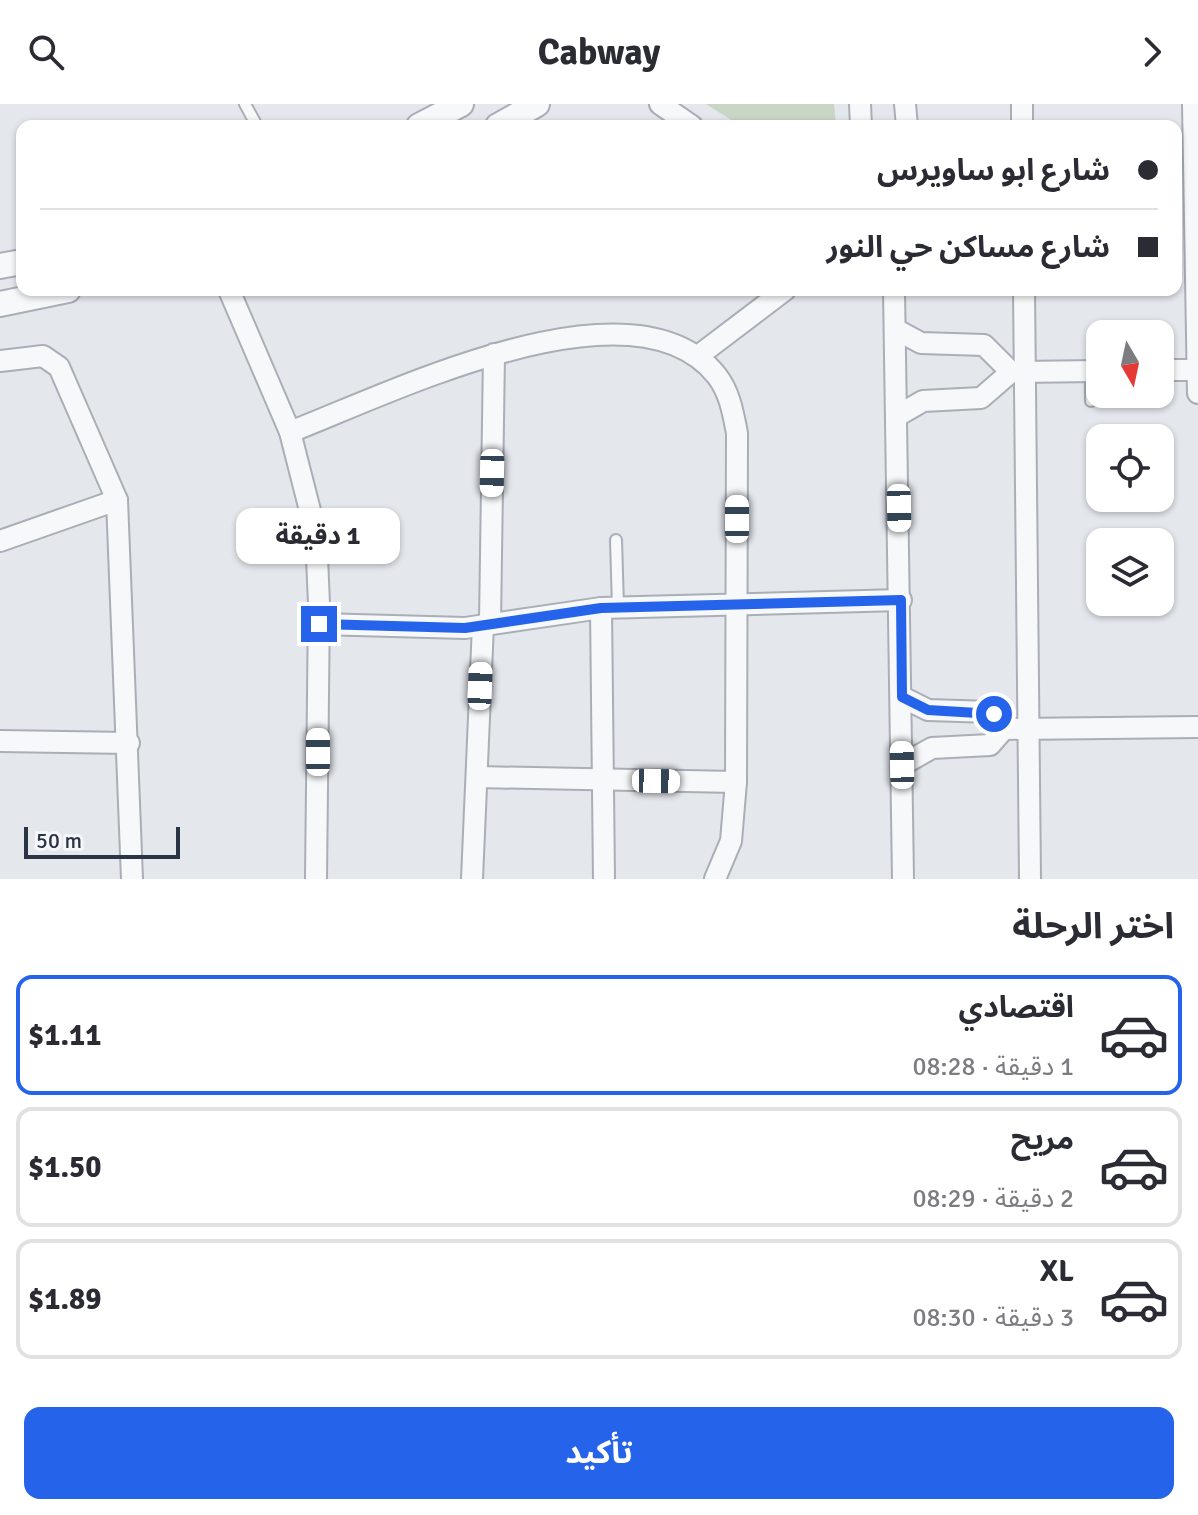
<!DOCTYPE html>
<html lang="ar">
<head>
<meta charset="utf-8">
<style>
  body { margin:0; font-family:Signika,"Noto Sans Arabic",sans-serif; background:#f7f7f7; color:#2b2b33; direction:rtl; height:100vh; display:flex; flex-direction:column; font-size:30px; white-space:nowrap }
  * { box-sizing:border-box; margin:0 }
  p { font-size:26px; color:#7c7c81 }
  .icon { flex:none; width:44px; height:44px; fill:none; stroke:currentColor; stroke-width:2; stroke-linecap:round; stroke-linejoin:round }
  .map { position:relative; height:775px; overflow:hidden; direction:ltr }
  .sheet { display:flex; flex-direction:column; background:#fff; flex:1 }
  .sheet>* { flex:none }
  .banner { position:absolute; left:16px; top:16px; width:1166px; height:176px; border-radius:16px; box-shadow:0 2px 6px #0004; direction:rtl; display:grid; align-content:center; height:176px; padding:0 24px; background:#fff }
  .needle { width:52px; rotate:171deg }
  .fabs { position:absolute; left:1086px; top:216px; display:grid; gap:16px }
  .fabs a { display:grid; place-items:center; width:88px; height:88px; border-radius:16px; background:#fff; box-shadow:0 2px 6px #0004; font-size:40px }
  .scale { position:absolute; left:24px; bottom:20px; width:156px; box-sizing:border-box; padding-left:8px; border:4px solid #2b3445; border-top:0; font-size:22px; line-height:28px; white-space:nowrap; color:#2b3445; -webkit-text-stroke:6px #f4f6f9; paint-order:stroke }
  .end { position:absolute; width:36px; height:36px; margin:-18px; border:10px solid #2563eb; background:#fff; box-shadow:0 0 0 4px #fff }
  .from { border-radius:50% }
  .bubble { position:absolute; height:56px; border-radius:16px; background:#fff; box-shadow:0 2px 6px #0004; font-size:26px; font-weight:700; line-height:56px; text-align:center; direction:rtl }
  .car { position:absolute; width:24px; height:48px; margin:-24px -12px; border-radius:10px; box-shadow:0 0 6px 2px #0007; background:linear-gradient(#fff 24%,#345 0 40%,#fff 0 76%,#345 0 86%,#fff 0) }
  .banner b { display:flex; align-items:center; gap:28px; height:76px; font-size:30px }
  .banner b+b { border-top:2px solid #e1e1e2 }
  .banner i { width:20px; height:20px; background:#2b2b33 }
  ul { padding:0; list-style:none }
  li { display:flex; align-items:center; gap:24px; height:120px; margin:0 16px 12px; padding:0 8px; border:4px solid #e1e1e2; border-radius:16px }
  li div { flex:1 }
  li b { display:block; font-size:30px }
  li em { font-style:normal; font-weight:700 }
  li.on { border-color:#2563eb }
  li>.icon { width:72px; height:72px; stroke-width:1.5 }
  h2 { padding:0 24px; font-size:36px; line-height:96px }
  .cta { display:flex; gap:16px; margin-top:auto; padding:16px 24px }
  .cta a { flex:1; height:92px; border-radius:16px; background:#2563eb; color:#fff; font-size:32px; font-weight:700; line-height:92px; text-align:center }
  header { display:flex; justify-content:space-between; align-items:center; height:104px; padding:0 24px; background:#fff; font-size:36px; font-weight:700 }
  .map>svg:first-child { display:block }
  .grass { fill:#c9d6c5 }
  .lines { fill:none; stroke-linecap:round; stroke-linejoin:round }
  .service-casing { stroke:#a9aeb7; stroke-width:14 }
  .minor-casing { stroke:#a9aeb7; stroke-width:24 }
  .tertiary-casing { stroke:#a9aeb7; stroke-width:28 }
  .service { stroke:#f7f8fa; stroke-width:10 }
  .minor { stroke:#f7f8fa; stroke-width:20 }
  .tertiary { stroke:#f7f8fa; stroke-width:24 }
  .route { stroke:#2563eb; stroke-width:10 }
</style>
</head>
<body>
<header><svg class="icon" aria-label="forward" viewBox="0 0 24 24"><path d="M9 5l7 7-7 7"/></svg>Cabway<svg class="icon" aria-label="search" viewBox="0 0 24 24"><circle cx="10" cy="10" r="6"/><path d="M15 15l6 6"/></svg></header>
<div class="map">
<svg width="1198" height="775" viewBox="0 0 1198 775">
  <rect width="100%" height="100%" fill="#e4e7ec"/>
  <polygon class="grass" points="706,0 834,0 836,22 741,22"/>
  <g class="lines">
    <g class="service-casing">
      <g id="service">
        <polyline points="245,0 257,22"/>
        <polyline points="1091,267 1091,297"/>
        <polyline points="616,436 618,503"/>
      </g>
    </g>
    <g class="minor-casing">
      <g id="minor">
        <polyline points="660,0 692,22"/>
        <polyline points="860,0 861,22"/>
        <polyline points="905,0 907,22"/>
        <polyline points="1022,0 1022,22"/>
        <polyline points="1193,0 1198,289"/>
        <polyline points="229,186 290,328 316,430 319,500 316,775"/>
        <polyline points="894,186 903,775"/>
        <polyline points="1024,186 1030,775"/>
        <polyline points="895,225 921,239 984,241 1011,268"/>
        <polyline points="698,252 785,186"/>
        <polyline points="0,257 43,252 59,263 117,396 132,775"/>
        <polyline points="1160,266 1198,266"/>
        <polyline points="897,312 923,297 981,294 1011,268 1100,267"/>
        <path d="M290,328c99,-38 344,-161 427,-56 13,17 16,37 20,57l-1,349 -5,59 -16,38"/>
        <polyline points="0,437 117,396"/>
        <polyline points="601,504 604,775"/>
        <polyline points="490,518 494,250"/>
        <polyline points="319,520 465,524 601,504 901,496"/>
        <polyline points="902,593 928,606 991,608 1004,625"/>
        <polyline points="1004,625 1198,623"/>
        <polyline points="0,637 129,639"/>
        <polyline points="902,661 932,644 990,641 1004,625"/>
        <polyline points="477,673 736,678"/>
        <polyline points="472,775 483,521"/>
      </g>
    </g>
    <g class="tertiary-casing">
      <g id="tertiary">
        <polyline points="419,22 461,0"/>
        <polyline points="498,22 537,0"/>
        <polyline points="0,162 22,158"/>
        <polyline points="0,200 68,186"/>
      </g>
    </g>
    <use href="#service" class="service"/>
    <use href="#minor" class="minor"/>
    <use href="#tertiary" class="tertiary"/>
  </g>
  <g class="lines">
    <polyline class="route" points="319,520 465,524 601,504 901,496 902,593 928,606 994,610"/>
  </g>
</svg>
<div class="fabs">
<a><svg class="needle" viewBox="-14 -14 28 28"><path d="M0-13l5 13h-10z" fill="#e53935"/><path d="M0 13l5-13h-10z" fill="#7c7c81"/></svg></a>
<a><svg class="icon" aria-label="locate" viewBox="0 0 24 24"><circle cx="12" cy="12" r="6"/><path d="M12 2v4M12 18v4M2 12h4M18 12h4"/></svg></a>
<a><svg class="icon" aria-label="layers" viewBox="0 0 24 24"><path d="M12 4l9 5-9 5-9-5zM3 14l9 5 9-5"/></svg></a>
</div>
<div class="scale">50 m</div>
<i class="end from" style="left:994px;top:610px"></i>
<i class="end" style="left:319px;top:520px"></i>
<div class="bubble" style="left:236px;top:404px;width:164px">1 دقيقة</div>
<i class="car" style="left:492px;top:369px;rotate:181deg"></i>
<i class="car" style="left:899px;top:404px;rotate:179deg"></i>
<i class="car" style="left:737px;top:415px;rotate:0deg"></i>
<i class="car" style="left:480px;top:582px;rotate:2deg"></i>
<i class="car" style="left:318px;top:648px;rotate:0deg"></i>
<i class="car" style="left:902px;top:661px;rotate:359deg"></i>
<i class="car" style="left:656px;top:677px;rotate:91deg"></i>
<div class="banner">
<b><i class="from"></i>شارع ابو ساويرس</b>
<b><i></i>شارع مساكن حي النور</b>
</div>
</div>
<section class="sheet">
<h2>اختر الرحلة</h2>
<ul>
<li class="on"><svg class="icon" aria-label="car" viewBox="0 0 24 24"><path d="M5 17H2v-5l4-1 3-4h7l3 4 3 1v5h-3M9 17h6M6 11h13"/><circle cx="7" cy="17" r="2"/><circle cx="17" cy="17" r="2"/></svg><div><b>اقتصادي</b><p>1 دقيقة · 08:28</p></div><em>$1.11</em></li>
<li><svg class="icon" aria-label="car" viewBox="0 0 24 24"><path d="M5 17H2v-5l4-1 3-4h7l3 4 3 1v5h-3M9 17h6M6 11h13"/><circle cx="7" cy="17" r="2"/><circle cx="17" cy="17" r="2"/></svg><div><b>مريح</b><p>2 دقيقة · 08:29</p></div><em>$1.50</em></li>
<li><svg class="icon" aria-label="car" viewBox="0 0 24 24"><path d="M5 17H2v-5l4-1 3-4h7l3 4 3 1v5h-3M9 17h6M6 11h13"/><circle cx="7" cy="17" r="2"/><circle cx="17" cy="17" r="2"/></svg><div><b>XL</b><p>3 دقيقة · 08:30</p></div><em>$1.89</em></li>
</ul>
<div class="cta"><a>تأكيد</a></div>
</section>
</body>
</html>
